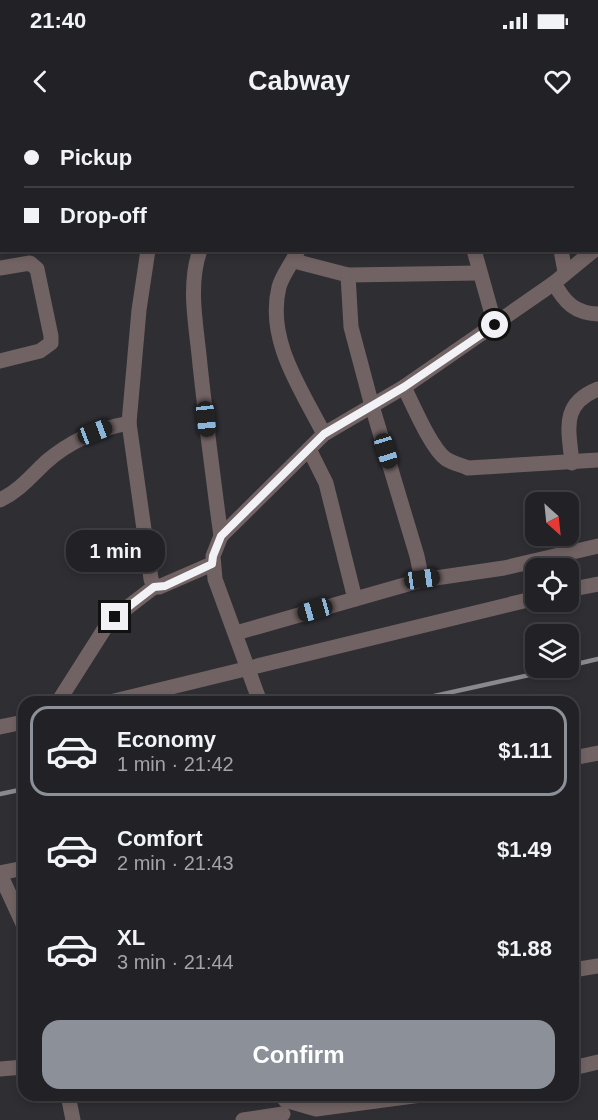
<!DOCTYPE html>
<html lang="en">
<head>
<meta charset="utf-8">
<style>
  body { margin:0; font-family:Arial,sans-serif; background:#2e2f32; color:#f1f3f6; height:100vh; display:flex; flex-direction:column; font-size:22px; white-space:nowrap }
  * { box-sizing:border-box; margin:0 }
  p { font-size:20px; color:#a2a4a7 }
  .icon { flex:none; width:33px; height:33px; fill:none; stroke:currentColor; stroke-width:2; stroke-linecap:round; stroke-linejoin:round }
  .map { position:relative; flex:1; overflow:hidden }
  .drawer { position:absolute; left:18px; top:576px; width:561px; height:405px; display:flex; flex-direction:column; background:#222226; border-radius:18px; box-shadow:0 3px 9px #0003,0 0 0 2px #3f3f43 }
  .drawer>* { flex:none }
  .top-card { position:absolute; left:0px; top:0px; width:598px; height:132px; box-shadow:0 3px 9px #0003,0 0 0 2px #3f3f43; display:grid; align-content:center; height:132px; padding:0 24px; background:#222226 }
  .needle { width:39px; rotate:153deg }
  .controls { position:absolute; left:525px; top:372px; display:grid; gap:12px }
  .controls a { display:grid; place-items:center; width:54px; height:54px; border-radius:12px; background:#222226; box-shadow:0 3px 9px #0003,0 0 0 2px #3f3f43; font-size:30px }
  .end { position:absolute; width:27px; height:27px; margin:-14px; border:8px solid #f2f2f6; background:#111; box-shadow:0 0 0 3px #111 }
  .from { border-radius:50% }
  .bubble { position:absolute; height:42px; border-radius:18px; background:#222226; box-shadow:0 3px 9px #0003,0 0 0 2px #3f3f43; font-size:20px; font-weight:600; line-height:42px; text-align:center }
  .car { position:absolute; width:18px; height:36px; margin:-18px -9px; border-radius:8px; box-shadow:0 0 4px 2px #0007; background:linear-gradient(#222 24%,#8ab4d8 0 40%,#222 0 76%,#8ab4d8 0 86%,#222 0) }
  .top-card b { display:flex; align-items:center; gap:21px; height:57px; font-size:22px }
  .top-card b+b { border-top:2px solid #3f3f43 }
  .top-card i { width:15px; height:15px; background:#f1f3f6 }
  ul { padding:10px 0 0; list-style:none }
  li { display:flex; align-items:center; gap:18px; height:90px; margin:0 12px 9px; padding:0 12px; border:3px solid transparent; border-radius:18px }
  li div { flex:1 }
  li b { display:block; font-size:22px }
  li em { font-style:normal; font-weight:600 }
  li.active { border-color:#8c9099 }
  li>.icon { width:54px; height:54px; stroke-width:1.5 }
  .primary-button { display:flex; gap:12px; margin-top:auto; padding:12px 24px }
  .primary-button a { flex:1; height:69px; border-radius:18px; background:#8c9099; color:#fff; font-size:24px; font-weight:600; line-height:69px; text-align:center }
  .status { display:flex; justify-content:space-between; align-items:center; height:42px; padding:0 30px; background:#222226; direction:ltr }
  .status svg { height:16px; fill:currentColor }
  header { display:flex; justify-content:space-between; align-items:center; height:78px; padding:0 24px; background:#222226; font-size:27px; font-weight:600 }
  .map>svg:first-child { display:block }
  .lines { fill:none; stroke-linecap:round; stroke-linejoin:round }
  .minor { stroke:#716263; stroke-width:15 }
  .rail { stroke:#89898e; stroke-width:4.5 }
  .route { stroke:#f2f2f6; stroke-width:8 }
</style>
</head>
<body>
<div class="status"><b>21:40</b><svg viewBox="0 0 49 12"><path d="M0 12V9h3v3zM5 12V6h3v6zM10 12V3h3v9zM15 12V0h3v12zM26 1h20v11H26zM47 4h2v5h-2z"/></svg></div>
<header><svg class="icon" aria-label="back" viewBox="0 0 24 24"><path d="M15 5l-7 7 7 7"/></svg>Cabway<svg class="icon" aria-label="heart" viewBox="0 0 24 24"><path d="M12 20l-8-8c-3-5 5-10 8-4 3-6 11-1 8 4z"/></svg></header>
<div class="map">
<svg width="598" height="1000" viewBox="0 0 598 1000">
  <rect width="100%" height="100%" fill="#2e2e33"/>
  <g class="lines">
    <g class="minor">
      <polyline points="61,0 61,2"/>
      <polyline points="236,0 237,2"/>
      <polyline points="334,0 334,2"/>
      <polyline points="442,0 442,2"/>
      <polyline points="536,0 536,2"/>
      <polyline points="208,2 210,0"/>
      <polyline points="0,34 2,34"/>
      <polyline points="148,130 139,190 129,303 151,459 154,467 159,467 212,444"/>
      <path d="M200,130c-13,37 -3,78 0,115 6,57 13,114 21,171"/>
      <path d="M298,130c-5,12 -16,25 -19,37 -13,53 22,102 45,147"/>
      <polyline points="474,130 495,205"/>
      <polyline points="561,130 565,152"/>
      <polyline points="294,141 348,155 479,153"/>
      <polyline points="0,148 30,143 37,149 51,216 51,223 40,231 0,241"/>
      <path d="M554,163c11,20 21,30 44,31"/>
      <path d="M404,267c9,18 27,61 42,72 6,4 15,6 22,9l130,-8"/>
      <polyline points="309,329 326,363 355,479"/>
      <path d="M572,343c-3,-33 -12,-59 26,-74"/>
      <path d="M0,380c19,-9 31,-24 46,-38 25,-22 52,-33 83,-39"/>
      <polyline points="422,460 504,448 598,426"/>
      <polyline points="568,470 598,464"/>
      <polyline points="236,513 422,460 417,436 372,286 351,207 348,155"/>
      <polyline points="58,582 105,508 115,497 154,467"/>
      <polyline points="110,582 536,478"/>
      <polyline points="260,582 215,459 213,436 221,416 324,314 404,267 554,163 594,130"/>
      <polyline points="0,607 24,602"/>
      <polyline points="573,638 598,633"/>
      <polyline points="0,753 24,748"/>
      <polyline points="0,754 24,806"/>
      <polyline points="573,850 598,846"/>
      <polyline points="573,948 598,942"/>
      <polyline points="0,949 24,947"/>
      <polyline points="68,975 73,1000"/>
      <polyline points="285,980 316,989 421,975"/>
      <polyline points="243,1000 283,994"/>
    </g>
    <g class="rail">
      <polyline points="568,546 598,539"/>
      <polyline points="407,582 561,548"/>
      <polyline points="0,674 24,669"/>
    </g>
  </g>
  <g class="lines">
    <polyline class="route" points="115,497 154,467 165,466 212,444 213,436 221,416 324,314 404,267 495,205"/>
  </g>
</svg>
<div class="controls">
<a><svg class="needle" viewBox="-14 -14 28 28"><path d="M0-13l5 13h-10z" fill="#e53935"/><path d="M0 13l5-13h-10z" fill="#a2a4a7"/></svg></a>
<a><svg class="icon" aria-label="locate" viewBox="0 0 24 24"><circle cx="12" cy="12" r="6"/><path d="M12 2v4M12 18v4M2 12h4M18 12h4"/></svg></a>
<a><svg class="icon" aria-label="layers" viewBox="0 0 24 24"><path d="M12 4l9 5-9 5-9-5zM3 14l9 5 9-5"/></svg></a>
</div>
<i class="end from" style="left:495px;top:205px"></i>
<i class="end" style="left:115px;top:497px"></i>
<div class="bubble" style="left:66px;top:410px;width:99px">1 min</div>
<i class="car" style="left:206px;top:299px;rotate:174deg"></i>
<i class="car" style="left:95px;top:312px;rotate:69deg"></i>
<i class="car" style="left:386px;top:331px;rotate:163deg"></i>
<i class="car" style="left:422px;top:459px;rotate:82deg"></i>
<i class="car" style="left:315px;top:490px;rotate:254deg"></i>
<div class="top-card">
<b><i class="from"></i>Pickup</b>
<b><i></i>Drop-off</b>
</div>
<section class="drawer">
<ul>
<li class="active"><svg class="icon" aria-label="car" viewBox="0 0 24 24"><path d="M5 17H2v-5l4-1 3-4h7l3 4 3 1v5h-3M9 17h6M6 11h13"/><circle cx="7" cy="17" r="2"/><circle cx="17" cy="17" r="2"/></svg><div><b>Economy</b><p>1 min · 21:42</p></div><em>$1.11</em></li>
<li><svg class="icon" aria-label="car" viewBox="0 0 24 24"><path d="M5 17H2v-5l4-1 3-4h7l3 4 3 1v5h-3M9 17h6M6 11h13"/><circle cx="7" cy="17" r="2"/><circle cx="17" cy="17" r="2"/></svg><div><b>Comfort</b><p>2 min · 21:43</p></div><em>$1.49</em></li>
<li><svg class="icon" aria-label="car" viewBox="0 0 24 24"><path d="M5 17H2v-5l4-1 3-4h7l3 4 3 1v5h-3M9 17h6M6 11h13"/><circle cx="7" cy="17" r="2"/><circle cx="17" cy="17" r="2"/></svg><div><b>XL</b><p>3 min · 21:44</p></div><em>$1.88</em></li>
</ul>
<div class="primary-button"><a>Confirm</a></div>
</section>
</div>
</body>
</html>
